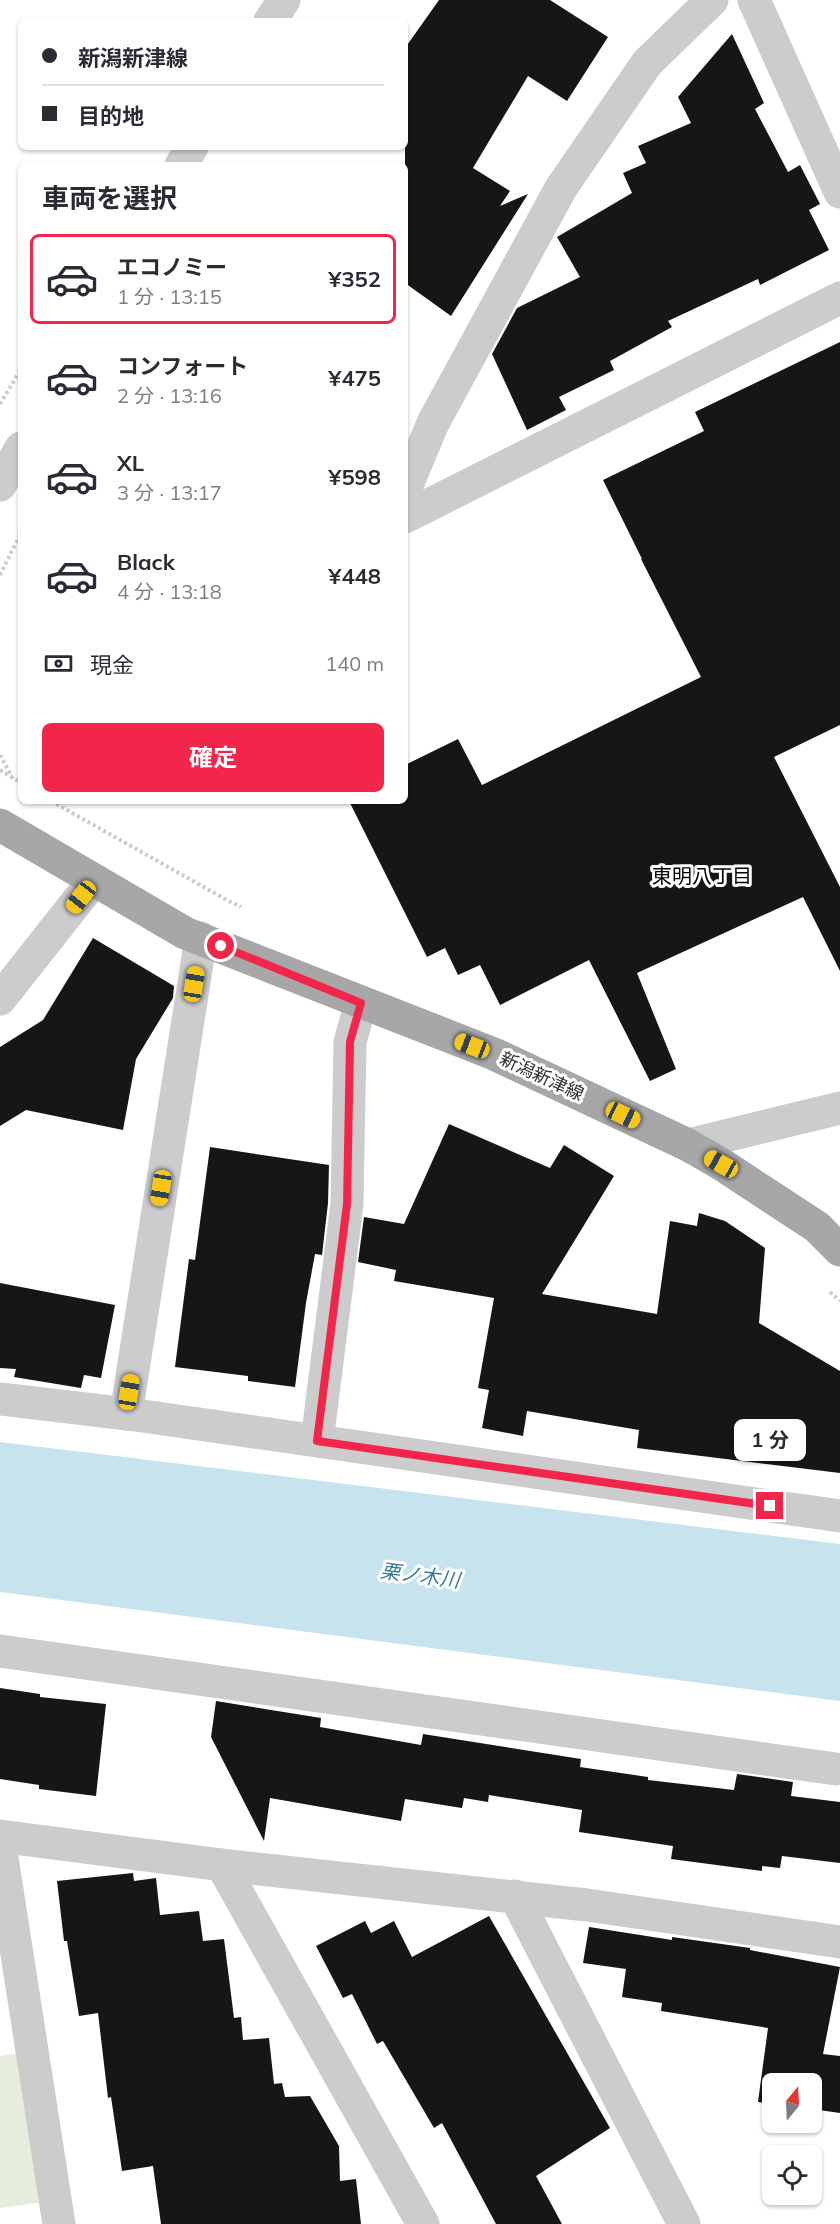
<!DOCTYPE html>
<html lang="ja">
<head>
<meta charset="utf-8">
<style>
  body { margin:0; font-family:Mulish,"Noto Sans JP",sans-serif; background:#f7f7f7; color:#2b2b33; height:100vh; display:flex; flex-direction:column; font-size:22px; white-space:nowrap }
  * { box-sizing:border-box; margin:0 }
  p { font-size:20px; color:#7c7c81 }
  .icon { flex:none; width:33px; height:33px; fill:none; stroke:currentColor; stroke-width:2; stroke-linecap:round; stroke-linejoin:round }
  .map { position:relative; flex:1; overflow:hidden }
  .side { position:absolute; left:18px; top:162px; width:390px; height:642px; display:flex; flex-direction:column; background:#fff; border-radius:9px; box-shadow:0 2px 4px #0004 }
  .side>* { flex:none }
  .banner { position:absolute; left:18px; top:18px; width:390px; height:132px; border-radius:9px; box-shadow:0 2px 4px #0004; display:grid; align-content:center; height:132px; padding:0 24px; background:#fff }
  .needle { width:39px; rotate:18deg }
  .fabs { position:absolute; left:762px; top:2073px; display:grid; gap:12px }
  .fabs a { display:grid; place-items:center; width:60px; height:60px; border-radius:9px; background:#fff; box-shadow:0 2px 4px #0004; font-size:30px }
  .end { position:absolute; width:27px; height:27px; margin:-14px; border:8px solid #f2264a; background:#fff; box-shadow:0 0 0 3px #fff }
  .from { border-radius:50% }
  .bubble { position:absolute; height:42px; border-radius:9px; background:#fff; box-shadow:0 2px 4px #0004; font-size:20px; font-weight:700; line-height:42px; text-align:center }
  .car { position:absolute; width:18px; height:36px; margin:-18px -9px; border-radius:8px; box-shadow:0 0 4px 2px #0007; background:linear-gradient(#f5c518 24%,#345 0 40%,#f5c518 0 76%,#345 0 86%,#f5c518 0) }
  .banner b { display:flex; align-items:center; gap:21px; height:57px; font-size:22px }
  .banner b+b { border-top:2px solid #e1e1e2 }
  .banner i { width:15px; height:15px; background:#2b2b33 }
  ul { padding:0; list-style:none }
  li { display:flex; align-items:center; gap:18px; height:90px; margin:0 12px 9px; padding:0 12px; border:3px solid transparent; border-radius:9px }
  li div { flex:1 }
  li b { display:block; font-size:22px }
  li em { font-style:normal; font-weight:700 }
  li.on { border-color:#f2264a }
  li>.icon { width:54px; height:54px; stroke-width:1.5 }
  h2 { padding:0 24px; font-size:27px; line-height:72px }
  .pay { display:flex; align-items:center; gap:15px; height:66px; padding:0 24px; font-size:22px }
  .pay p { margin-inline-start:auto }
  .action { display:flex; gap:12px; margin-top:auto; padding:12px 24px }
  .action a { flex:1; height:69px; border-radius:9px; background:#f2264a; color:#fff; font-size:24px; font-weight:700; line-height:69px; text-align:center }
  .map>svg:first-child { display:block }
  .green { fill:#e7eddc }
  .water { fill:#c7e3ee }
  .building { fill:#161616 }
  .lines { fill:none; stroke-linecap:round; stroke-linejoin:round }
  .path { stroke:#ccc; stroke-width:4; stroke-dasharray:3 3; stroke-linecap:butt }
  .minor { stroke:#ccc; stroke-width:33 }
  .tertiary { stroke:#ccc; stroke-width:33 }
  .primary { stroke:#a7a7a7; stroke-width:33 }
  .route { stroke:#f2264a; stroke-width:8 }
  .labels { text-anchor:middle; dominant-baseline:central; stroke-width:6; stroke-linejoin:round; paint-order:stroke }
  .street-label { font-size:18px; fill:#2f2f2f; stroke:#fff }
  .neighbourhood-label { font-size:20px; fill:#000; stroke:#fff }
  .water-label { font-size:20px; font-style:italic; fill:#377c98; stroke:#fff }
</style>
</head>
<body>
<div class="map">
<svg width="840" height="2224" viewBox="0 0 840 2224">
  <rect width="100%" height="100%" fill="#fff"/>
  <polygon class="green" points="23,2053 44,2202 0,2208 0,2056"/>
  <polygon class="water" points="0,1442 840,1544 840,1701 0,1592"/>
  <g class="building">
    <polygon points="439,0 550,0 608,37 567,101 528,76 473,168 510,191 500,206 528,194 451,316 405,283 405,48"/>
    <polygon points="732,34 764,103 755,109 788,172 800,165 820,204 809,210 829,250 760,285 758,279 668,321 672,327 610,361 614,370 559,397 566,410 527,430 492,354 517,308 580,277 557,237 632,193 623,173 646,163 638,146 691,123 678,97"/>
    <polygon points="840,342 840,725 774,757 840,887 840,971 803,897 637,973 676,1069 650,1081 589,960 500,1005 480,965 458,975 445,948 427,957 349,801 405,801 405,765 458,739 482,785 701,677 641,559 642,559 603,480 704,431 695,412"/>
    <polygon points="93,938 174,986 173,998 136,1059 123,1130 26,1110 0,1126 0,1047 43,1020"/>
    <polygon points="449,1124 550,1168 564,1145 614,1176 542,1294 657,1314 670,1221 697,1226 699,1213 725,1221 765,1248 759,1323 840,1371 840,1473 637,1448 639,1430 527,1411 523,1436 482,1428 489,1390 478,1388 494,1298 394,1281 396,1270 358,1262 364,1217 404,1224"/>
    <polygon points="210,1147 329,1165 328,1203 322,1255 315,1254 306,1303 295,1387 248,1381 248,1376 175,1367 189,1259 195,1260"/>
    <polygon points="0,1283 115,1305 101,1378 84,1375 81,1388 14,1377 16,1369 0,1368"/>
    <polygon points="0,1688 40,1694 40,1697 106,1704 96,1796 39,1789 39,1785 0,1779"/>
    <polygon points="216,1701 321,1718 320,1727 421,1745 423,1734 581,1759 580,1767 648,1777 648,1780 734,1790 737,1774 793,1782 791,1796 840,1802 840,1863 782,1856 780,1868 762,1866 762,1871 671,1859 673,1846 579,1832 582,1810 489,1795 488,1802 464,1798 462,1808 405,1799 401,1821 270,1798 264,1841 211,1737"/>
    <polygon points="133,1873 134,1881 156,1878 160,1915 199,1911 203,1941 224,1939 234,2018 241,2017 243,2040 269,2038 274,2084 282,2083 285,2097 310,2096 339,2146 340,2181 356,2179 361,2224 161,2224 153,2166 122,2171 111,2097 108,2098 98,2013 79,2016 67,1941 64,1941 57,1881"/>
    <polygon points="489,1916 610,2128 536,2176 562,2224 496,2224 442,2123 434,2128 383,2041 377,2044 352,1994 343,1998 316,1946 365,1921 371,1933 394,1921 412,1957"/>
    <polygon points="589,1927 672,1940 672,1937 750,1948 750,1950 840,1967 823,2054 840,2056 840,2113 812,2109 812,2084 772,2084 772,2104 758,2102 768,2028 661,2011 662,2003 622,1997 626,1969 583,1963"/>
  </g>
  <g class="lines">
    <g class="path">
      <polyline points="0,404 21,369"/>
      <polyline points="0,575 21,533"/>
      <polyline points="0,755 13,779"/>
      <polyline points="0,770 21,783"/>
      <polyline points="51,801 225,899 241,907"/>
      <polyline points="830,1292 840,1301"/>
    </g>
    <g class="minor">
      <polyline points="754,0 840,192"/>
      <polyline points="405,490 433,423 561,188 647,63 712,0"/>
      <polyline points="405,517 840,298"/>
      <polyline points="0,999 94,880"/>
      <polyline points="688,1145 840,1108"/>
      <polyline points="0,1399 136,1415 840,1516"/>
      <polyline points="126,1414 201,938"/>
      <polyline points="317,1441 347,1204 350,1042 361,1003"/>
      <polyline points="0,1651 836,1769"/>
      <polyline points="0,1836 222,1865 587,1905 840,1942"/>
      <polyline points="0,1845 59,2224"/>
      <polyline points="222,1865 423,2224"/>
      <polyline points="515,1896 684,2224"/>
    </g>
    <g class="tertiary">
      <polyline points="270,21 284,0"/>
      <polyline points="181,165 192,147"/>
      <polyline points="0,485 21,448"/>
    </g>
    <polyline class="primary" points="0,825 185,933 494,1054 688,1145 721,1164 817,1227 840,1250"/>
  </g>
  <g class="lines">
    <polyline class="route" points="221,946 361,1003 350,1042 347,1204 317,1441 770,1506"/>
  </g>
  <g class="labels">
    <g class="street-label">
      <text transform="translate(542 1076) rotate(25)">新潟新津線</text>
    </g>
    <g class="neighbourhood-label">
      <text x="702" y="875">東明八丁目</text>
    </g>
    <g class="water-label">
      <text transform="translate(420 1575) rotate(7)">栗ノ木川</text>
    </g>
  </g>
</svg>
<div class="fabs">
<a><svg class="needle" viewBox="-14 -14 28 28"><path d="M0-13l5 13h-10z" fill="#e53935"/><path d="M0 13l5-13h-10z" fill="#7c7c81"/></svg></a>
<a><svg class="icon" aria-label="locate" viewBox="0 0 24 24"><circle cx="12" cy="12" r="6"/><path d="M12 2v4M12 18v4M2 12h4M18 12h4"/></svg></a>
</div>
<i class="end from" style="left:221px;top:946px"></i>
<i class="end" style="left:770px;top:1506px"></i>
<div class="bubble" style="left:734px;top:1419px;width:72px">1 分</div>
<i class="car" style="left:81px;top:897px;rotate:218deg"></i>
<i class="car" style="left:194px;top:984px;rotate:9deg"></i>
<i class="car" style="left:472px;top:1046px;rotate:291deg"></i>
<i class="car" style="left:623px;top:1115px;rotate:115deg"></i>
<i class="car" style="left:721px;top:1164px;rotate:299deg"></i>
<i class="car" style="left:161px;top:1188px;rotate:189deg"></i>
<i class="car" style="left:129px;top:1392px;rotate:9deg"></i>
<div class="banner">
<b><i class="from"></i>新潟新津線</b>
<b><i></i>目的地</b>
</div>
<section class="side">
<h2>車両を選択</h2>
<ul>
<li class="on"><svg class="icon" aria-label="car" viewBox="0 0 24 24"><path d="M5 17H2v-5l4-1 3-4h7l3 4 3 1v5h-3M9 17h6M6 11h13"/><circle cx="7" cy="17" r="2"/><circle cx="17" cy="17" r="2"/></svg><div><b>エコノミー</b><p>1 分 · 13:15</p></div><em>¥352</em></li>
<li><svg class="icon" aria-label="car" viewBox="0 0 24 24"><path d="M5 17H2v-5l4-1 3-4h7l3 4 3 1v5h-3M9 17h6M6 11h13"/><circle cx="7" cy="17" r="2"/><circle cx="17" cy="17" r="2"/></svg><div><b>コンフォート</b><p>2 分 · 13:16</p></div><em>¥475</em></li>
<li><svg class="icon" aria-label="car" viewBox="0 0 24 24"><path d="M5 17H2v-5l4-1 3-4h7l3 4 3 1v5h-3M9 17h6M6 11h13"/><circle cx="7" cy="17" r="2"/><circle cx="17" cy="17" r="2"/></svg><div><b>XL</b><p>3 分 · 13:17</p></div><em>¥598</em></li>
<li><svg class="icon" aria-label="car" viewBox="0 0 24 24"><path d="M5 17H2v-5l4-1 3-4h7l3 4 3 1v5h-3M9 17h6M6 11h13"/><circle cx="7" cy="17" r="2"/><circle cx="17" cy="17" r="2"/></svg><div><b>Black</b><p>4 分 · 13:18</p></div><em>¥448</em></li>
</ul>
<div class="pay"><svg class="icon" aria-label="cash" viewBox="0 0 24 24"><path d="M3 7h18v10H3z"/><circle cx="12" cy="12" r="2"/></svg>現金<p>140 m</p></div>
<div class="action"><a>確定</a></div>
</section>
</div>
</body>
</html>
